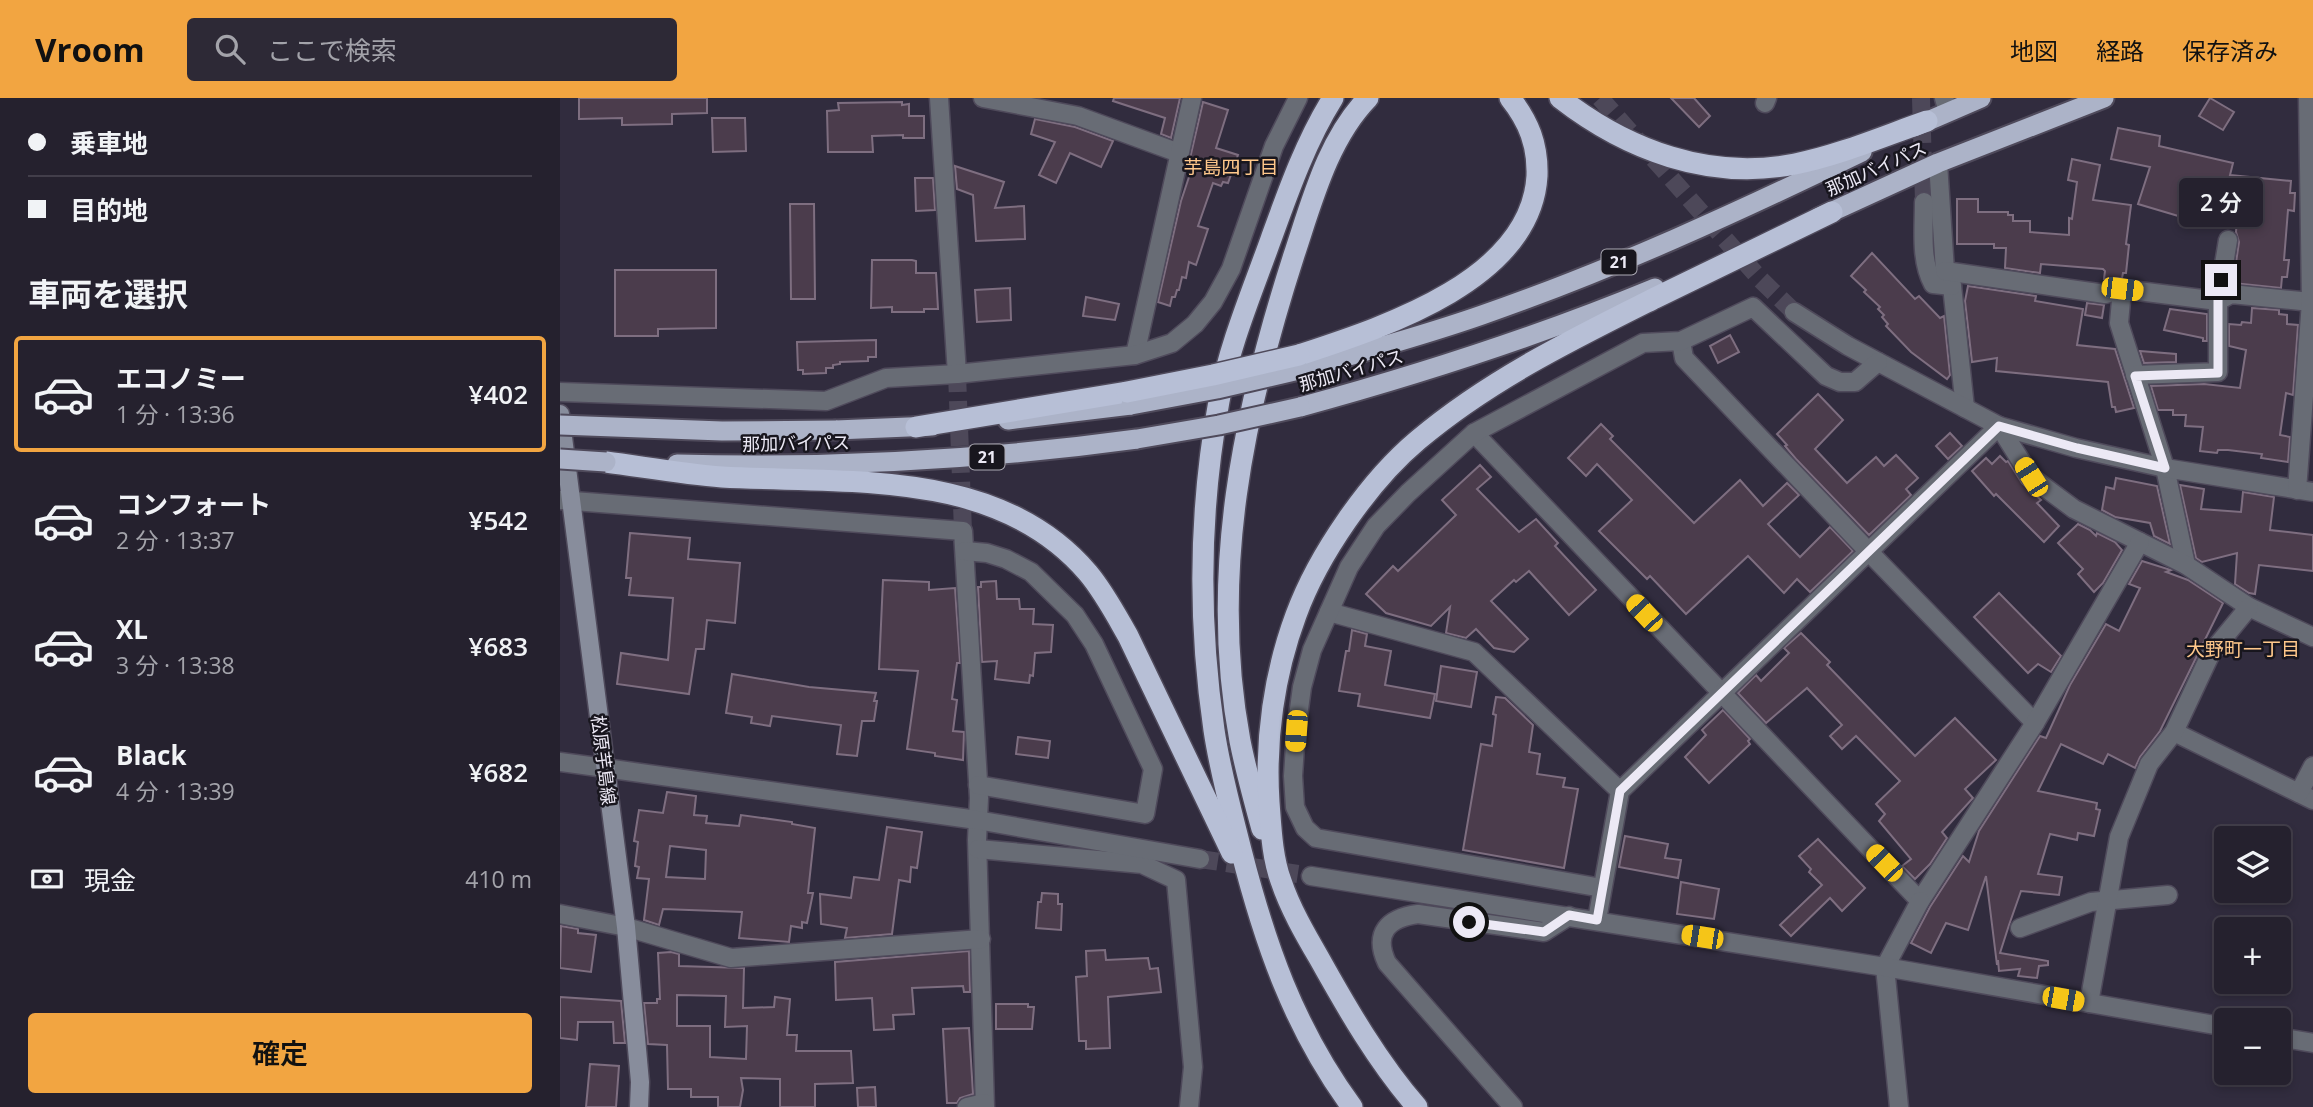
<!DOCTYPE html>
<html lang="ja">
<head>
<meta charset="utf-8">
<style>
  body { margin:0; font-family:"Open Sans","Noto Sans JP",sans-serif; background:#2d2936; color:#f1f3f6; height:100vh; display:flex; flex-direction:column; font-size:26px; white-space:nowrap }
  * { box-sizing:border-box; margin:0 }
  p { font-size:23px; color:#a3a3aa }
  .icon { flex:none; width:38px; height:38px; fill:none; stroke:currentColor; stroke-width:2; stroke-linecap:round; stroke-linejoin:round }
  .map { position:relative; flex:1; overflow:hidden }
  .panel { display:flex; flex-direction:column; background:#25212e; width:560px }
  .panel>* { flex:none }
  .guide { display:grid; align-content:center; height:154px; padding:0 28px; background:#25212e }
  .buttons { position:absolute; left:1654px; top:728px; display:grid; gap:14px }
  .buttons a { display:grid; place-items:center; width:77px; height:77px; border-radius:7px; background:#25212e; box-shadow:0 4px 10px #0003,0 0 0 2px #423e4a; font-size:35px }
  .end { position:absolute; width:32px; height:32px; margin:-16px; border:9px solid #ece9f5; background:#111; box-shadow:0 0 0 4px #111 }
  .from { border-radius:50% }
  .bubble { position:absolute; height:49px; border-radius:7px; background:#25212e; box-shadow:0 4px 10px #0003,0 0 0 2px #423e4a; font-size:23px; font-weight:600; line-height:49px; text-align:center }
  .car { position:absolute; width:21px; height:42px; margin:-21px -10px; border-radius:9px; box-shadow:0 0 5px 2px #0007; background:linear-gradient(#f5c518 24%,#345 0 40%,#f5c518 0 76%,#345 0 86%,#f5c518 0) }
  .guide b { display:flex; align-items:center; gap:24px; height:66px; font-size:26px }
  .guide b+b { border-top:2px solid #423e4a }
  .guide i { width:18px; height:18px; background:#f1f3f6 }
  ul { padding:0; list-style:none }
  li { display:flex; align-items:center; gap:21px; height:116px; margin:0 14px 10px; padding:0 14px; border:4px solid transparent; border-radius:7px }
  li div { flex:1 }
  li b { display:block; font-size:26px }
  li em { font-style:normal; font-weight:600 }
  li.current { border-color:#f2a541 }
  li>.icon { width:63px; height:63px; stroke-width:1.5 }
  h2 { padding:0 28px; font-size:32px; line-height:84px }
  .pay { display:flex; align-items:center; gap:18px; height:77px; padding:0 28px; font-size:26px }
  .pay p { margin-inline-start:auto }
  .primary-button { display:flex; gap:14px; margin-top:auto; padding:14px 28px }
  .primary-button a { flex:1; height:80px; border-radius:7px; background:#f2a541; color:#111; font-size:28px; font-weight:600; line-height:80px; text-align:center }
  header { display:flex; align-items:center; gap:42px; box-sizing:border-box; height:98px; padding:0 35px; background:#f2a541; color:#111 }
  header strong { font-size:33px }
  nav { display:flex; gap:38px; margin-inline-start:auto; font-size:24px }
  .search { width:490px; height:63px; background:#2d2936; display:flex; align-items:center; gap:18px; box-sizing:border-box; padding:0 24px; border-radius:7px; color:#a3a3aa; font-size:26px }
  main { display:flex; flex:1; min-height:0 }
  .map>svg:first-child { display:block }
  .building { fill:#4b3c4c; stroke:#7e6e80; stroke-width:2; fill-rule:evenodd }
  .lines { fill:none; stroke-linecap:round; stroke-linejoin:round }
  .minor-tunnel { stroke:#4d4859; stroke-width:18; stroke-dasharray:18 9; stroke-linecap:butt }
  .tertiary-tunnel { stroke:#4d4859; stroke-width:18; stroke-dasharray:18 9; stroke-linecap:butt }
  .minor-casing { stroke:#4f4a5b; stroke-width:21 }
  .tertiary-casing { stroke:#4f4a5b; stroke-width:21 }
  .secondary-casing { stroke:#4f4a5b; stroke-width:21 }
  .trunk-casing { stroke:#4f4a5b; stroke-width:23 }
  .motorway-casing { stroke:#4f4a5b; stroke-width:24 }
  .minor { stroke:#686c75; stroke-width:18 }
  .tertiary { stroke:#686c75; stroke-width:18 }
  .secondary { stroke:#888d9c; stroke-width:18 }
  .trunk { stroke:#acb3c8; stroke-width:19 }
  .motorway { stroke:#b7bfd6; stroke-width:21 }
  .trunk-bridge-casing { stroke:#4f4a5b; stroke-width:23; stroke-linecap:butt }
  .motorway-bridge-casing { stroke:#4f4a5b; stroke-width:24; stroke-linecap:butt }
  .trunk-bridge { stroke:#acb3c8; stroke-width:19 }
  .motorway-bridge { stroke:#b7bfd6; stroke-width:21 }
  .route { stroke:#ece9f5; stroke-width:9 }
  .labels { text-anchor:middle; dominant-baseline:central; stroke-width:5; stroke-linejoin:round; paint-order:stroke }
  .shield { fill:#18161e; stroke:#acaab4; stroke-width:2 }
  .shield-label { font-size:16px; font-weight:bold; fill:#ece9f5 }
  .street-label { font-size:18px; fill:#ece9f5; stroke:#18161e }
  .neighbourhood-label { font-size:19px; fill:#ffc88b; stroke:#18161e }
</style>
</head>
<body>
<header>
<strong>Vroom</strong>
<div class="search"><svg class="icon" aria-label="search" viewBox="0 0 24 24"><circle cx="10" cy="10" r="6"/><path d="M15 15l6 6"/></svg>ここで検索</div>
<nav><a>地図</a><a>経路</a><a>保存済み</a></nav>
</header>
<main>
<section class="panel">
<div class="guide">
<b><i class="from"></i>乗車地</b>
<b><i></i>目的地</b>
</div>
<h2>車両を選択</h2>
<ul>
<li class="current"><svg class="icon" aria-label="car" viewBox="0 0 24 24"><path d="M5 17H2v-5l4-1 3-4h7l3 4 3 1v5h-3M9 17h6M6 11h13"/><circle cx="7" cy="17" r="2"/><circle cx="17" cy="17" r="2"/></svg><div><b>エコノミー</b><p>1 分 · 13:36</p></div><em>¥402</em></li>
<li><svg class="icon" aria-label="car" viewBox="0 0 24 24"><path d="M5 17H2v-5l4-1 3-4h7l3 4 3 1v5h-3M9 17h6M6 11h13"/><circle cx="7" cy="17" r="2"/><circle cx="17" cy="17" r="2"/></svg><div><b>コンフォート</b><p>2 分 · 13:37</p></div><em>¥542</em></li>
<li><svg class="icon" aria-label="car" viewBox="0 0 24 24"><path d="M5 17H2v-5l4-1 3-4h7l3 4 3 1v5h-3M9 17h6M6 11h13"/><circle cx="7" cy="17" r="2"/><circle cx="17" cy="17" r="2"/></svg><div><b>XL</b><p>3 分 · 13:38</p></div><em>¥683</em></li>
<li><svg class="icon" aria-label="car" viewBox="0 0 24 24"><path d="M5 17H2v-5l4-1 3-4h7l3 4 3 1v5h-3M9 17h6M6 11h13"/><circle cx="7" cy="17" r="2"/><circle cx="17" cy="17" r="2"/></svg><div><b>Black</b><p>4 分 · 13:39</p></div><em>¥682</em></li>
</ul>
<div class="pay"><svg class="icon" aria-label="cash" viewBox="0 0 24 24"><path d="M3 7h18v10H3z"/><circle cx="12" cy="12" r="2"/></svg>現金<p>410 m</p></div>
<div class="primary-button"><a>確定</a></div>
</section>
<div class="map">
<svg width="1753" height="1009" viewBox="0 0 1753 1009">
  <rect width="100%" height="100%" fill="#312c3e"/>
  <g class="building">
    <polygon points="19,0 147,0 147,15 112,16 112,26 62,27 62,20 19,21"/>
    <polygon points="554,0 620,0 611,40 601,36 605,20 553,3"/>
    <polygon points="1111,0 1134,0 1150,18 1139,29"/>
    <polygon points="1650,0 1674,14 1663,32 1639,18"/>
    <polygon points="342,4 342,7 349,6 349,18 364,18 364,40 343,40 343,37 312,38 313,54 268,54 267,13 279,12 278,5"/>
    <polygon points="643,4 668,12 656,50 678,57 668,85 663,84 661,88 653,85 638,128 648,131 636,167 629,164 626,180 622,179 619,192 617,192 615,199 612,199 610,208 598,204 621,103 632,70 628,69"/>
    <polygon points="152,20 185,20 186,53 153,54"/>
    <polygon points="475,21 515,29 553,43 541,69 510,55 496,85 479,77 495,44 471,36"/>
    <polygon points="1558,30 1600,38 1599,48 1673,65 1670,77 1731,83 1730,95 1735,95 1734,113 1728,112 1724,162 1729,162 1727,179 1722,179 1721,190 1673,185 1679,144 1676,134 1678,106 1640,97 1635,123 1578,106 1590,69 1551,61"/>
    <polygon points="1512,61 1540,67 1533,102 1571,107 1566,146 1569,147 1566,175 1563,175 1562,180 1544,181 1545,173 1543,171 1481,166 1480,175 1445,170 1446,150 1434,150 1434,146 1397,146 1397,101 1418,101 1418,114 1448,114 1448,117 1453,117 1453,123 1470,123 1470,134 1509,137 1509,120 1512,121 1517,84 1508,82"/>
    <polygon points="395,68 444,84 435,110 464,108 465,141 416,143 413,97 397,91"/>
    <polygon points="355,80 373,80 375,112 356,113"/>
    <polygon points="230,106 254,106 255,201 231,201"/>
    <polygon points="1312,155 1355,201 1359,198 1380,220 1384,218 1390,277 1387,281 1351,254 1326,228 1328,226 1322,219 1324,217 1318,211 1320,209 1304,194 1306,192 1291,178"/>
    <polygon points="312,162 352,162 356,163 356,175 376,175 378,211 364,211 364,214 332,214 332,209 311,210"/>
    <polygon points="55,172 156,172 156,230 98,231 98,238 55,238"/>
    <polygon points="1408,188 1476,198 1475,203 1523,211 1517,247 1555,251 1574,310 1556,314 1555,309 1552,309 1548,284 1436,273 1437,260 1412,264 1405,203"/>
    <polygon points="450,190 451,222 417,224 415,192"/>
    <polygon points="526,199 559,206 555,222 523,218"/>
    <polygon points="1527,205 1544,207 1542,220 1525,217"/>
    <polygon points="1692,210 1719,212 1719,216 1727,217 1727,226 1738,227 1733,297 1726,295 1720,337 1730,339 1728,364 1701,360 1702,356 1668,352 1658,352 1657,355 1640,353 1643,329 1625,328 1626,317 1613,317 1613,312 1598,312 1591,288 1644,286 1680,290 1686,252 1669,248 1669,226 1681,227 1682,224 1691,225"/>
    <polygon points="1610,211 1647,216 1647,243 1643,243 1643,240 1604,232"/>
    <polygon points="1170,237 1179,254 1158,265 1150,248"/>
    <polygon points="316,242 316,259 308,259 308,263 280,264 280,266 273,267 273,270 266,270 266,275 243,276 243,272 238,272 237,244"/>
    <polygon points="1580,253 1616,256 1616,264 1584,265"/>
    <polygon points="1258,296 1283,322 1255,351 1287,385 1316,359 1324,368 1336,357 1358,380 1346,391 1351,397 1309,437 1236,361 1225,348 1227,347 1217,336"/>
    <polygon points="1041,326 1053,338 1050,341 1134,425 1180,382 1203,408 1227,385 1239,397 1208,426 1240,459 1270,429 1293,453 1250,494 1237,481 1224,495 1188,458 1126,516 1090,478 1087,481 1039,433 1072,402 1037,366 1026,378 1008,360"/>
    <polygon points="1390,335 1402,348 1388,361 1376,348"/>
    <polygon points="1440,358 1446,364 1448,363 1462,385 1481,402 1477,405 1499,428 1484,444 1436,396 1434,398 1412,373 1426,360 1432,366"/>
    <polygon points="920,367 931,379 917,391 959,434 976,421 998,445 995,448 1036,492 1009,517 969,473 956,484 954,482 931,503 968,541 954,554 934,550 916,531 906,540 886,535 890,509 871,528 826,515 806,496 833,468 838,473 896,417 882,402"/>
    <polygon points="1556,380 1597,388 1610,446 1594,438 1590,425 1555,419 1542,412 1546,389 1554,391"/>
    <polygon points="1620,387 1644,391 1641,411 1681,414 1683,394 1714,399 1710,432 1753,437 1753,473 1699,467 1695,496 1689,495 1675,486 1677,455 1642,464 1636,460"/>
    <polygon points="1518,426 1530,432 1536,438 1537,435 1555,444 1562,452 1543,485 1534,494 1518,476 1523,471 1498,445"/>
    <polygon points="70,435 130,440 128,461 180,465 175,525 147,522 144,551 136,551 129,596 57,586 61,555 108,562 113,500 69,497 71,480 66,480"/>
    <polygon points="1582,463 1611,472 1606,474 1628,482 1663,505 1600,633 1580,659 1575,670 1548,656 1543,666 1501,646 1478,693 1537,705 1536,711 1540,712 1534,738 1518,735 1517,742 1490,736 1478,776 1502,779 1499,797 1461,793 1449,827 1440,855 1488,863 1488,867 1479,868 1477,880 1458,878 1460,871 1439,873 1438,862 1437,867 1426,778 1408,832 1386,825 1371,855 1351,845 1370,809 1403,758 1409,764 1419,733 1480,638 1486,640 1510,587 1546,526 1559,533 1580,490 1569,486"/>
    <polygon points="323,482 369,484 369,492 395,490 400,565 397,565 392,601 397,602 393,633 404,634 403,662 375,658 375,655 347,651 358,573 319,571"/>
    <polygon points="436,483 437,501 459,501 460,511 474,511 473,526 493,527 491,554 475,555 473,578 470,577 469,585 435,581 437,563 422,564 418,489 421,489 421,484"/>
    <polygon points="1439,495 1501,558 1491,574 1478,566 1468,575 1414,519"/>
    <polygon points="792,532 807,536 805,548 831,553 825,587 875,596 870,620 798,608 800,596 779,593 786,553 789,553"/>
    <polygon points="1241,535 1270,564 1267,567 1355,658 1395,620 1436,662 1405,691 1413,700 1382,734 1387,740 1370,766 1355,781 1342,768 1351,761 1319,723 1325,716 1316,706 1340,683 1296,638 1282,651 1270,638 1282,627 1247,590 1206,625 1178,595 1196,577 1201,583 1229,555 1224,550"/>
    <polygon points="881,568 917,574 911,609 876,603"/>
    <polygon points="172,576 249,589 316,595 314,603 317,603 314,623 302,623 297,658 277,656 281,627 212,618 210,628 191,625 192,619 166,615"/>
    <polygon points="936,599 945,600 973,627 969,654 980,656 977,676 1005,680 1003,689 1018,691 1004,770 903,752 921,646 932,648 936,617 933,616"/>
    <polygon points="1163,612 1190,641 1188,643 1190,646 1149,685 1125,659 1146,637 1142,632"/>
    <polygon points="458,639 490,643 488,660 456,656"/>
    <path d="M107,694l29,4 -2,19 13,1 -1,7 33,3 2,-11 51,7v2l23,4 -7,65h5l-6,30 -5,-1v6l-11,-2 -2,16 -50,-4 3,-26 -79,-3 -4,16 -15,-5 5,-41 -12,-1 2,-11 -4,-1 3,-24 -4,-1 5,-31 24,3zM110,748l36,4 -1,29 -39,-2z"/>
    <polygon points="327,729 362,734 357,770 351,769 350,784 339,782 332,836 285,840 287,830 261,826 260,796 291,800 294,779 319,782"/>
    <polygon points="1065,738 1108,746 1105,760 1121,762 1118,780 1059,769"/>
    <polygon points="1258,741 1305,790 1282,813 1270,800 1231,838 1220,827 1262,787 1249,774 1251,771 1239,758"/>
    <polygon points="1121,784 1159,791 1154,821 1117,816"/>
    <polygon points="482,795 498,796 498,806 502,806 501,832 476,830 478,804 481,804"/>
    <polygon points="1,828 18,831 18,835 36,837 31,874 0,870"/>
    <polygon points="545,852 546,862 588,860 590,871 598,870 601,894 548,899 550,950 526,951 526,943 519,943 516,879 527,878 526,853"/>
    <polygon points="409,853 410,894 404,894 403,888 352,890 354,916 333,917 334,931 314,932 312,900 276,902 275,864"/>
    <path d="M111,854l8,2v12l65,2 -1,40 31,-1 1,-10 15,2 -3,36h10l-1,16h55l2,32 -38,1v23h-35v-28l-39,-1 2,12 -3,17h-22v-10h-27v-8h-23l-1,-44 -19,-1 -4,-41h13v-4h3l-2,-46zM117,897l49,1 -1,31 22,-1 -1,33 -36,-2v-31h-33z"/>
    <polygon points="0,899 61,903 65,945 54,945 53,924 18,924 17,942 0,940"/>
    <polygon points="436,906 468,906 468,909 474,909 472,931 436,931"/>
    <polygon points="409,930 413,996 400,1000 397,1005 387,1005 383,931"/>
    <polygon points="30,966 59,968 56,1009 26,1009"/>
    <polygon points="315,989 316,1009 298,1009 297,990"/>
  </g>
  <g class="lines">
    <g class="minor-tunnel">
      <polyline points="1040,0 1201,182 1234,214"/>
      <polyline points="1361,0 1364,104"/>
      <polyline points="397,276 403,433"/>
    </g>
    <polyline class="tertiary-tunnel" points="640,761 751,778"/>
    <g class="minor-casing">
      <g id="minor">
        <polyline points="379,0 397,276"/>
        <polyline points="423,0 518,18 619,55"/>
        <polyline points="1384,0 1388,14"/>
        <polyline points="1205,5 1207,0"/>
        <polyline points="1378,65 1385,173 1392,188 1405,310"/>
        <path d="M1364,104c0,27 -4,58 9,82l19,2"/>
        <polyline points="1385,173 1545,196 1562,191 1658,203 1671,196 1751,204"/>
        <polyline points="1562,191 1559,225 1605,370 1626,467"/>
        <polyline points="1234,214 1288,248 1439,328 1516,350 1605,370 1753,394"/>
        <polyline points="1121,243 1124,260 1309,454 1475,625"/>
        <polyline points="575,257 632,0"/>
        <polyline points="1575,277 1658,274 1658,203 1668,142"/>
        <polyline points="0,294 266,303 326,280 397,276 575,257 612,245 635,226 653,204 671,171 714,48 738,0"/>
        <polyline points="1439,328 1471,379 1514,411 1626,467 1689,509 1753,539"/>
        <polyline points="914,335 1360,803 1475,625 1580,444"/>
        <polyline points="1737,392 1751,204 1748,0"/>
        <polyline points="0,402 403,433 419,700 417,742 425,1009"/>
        <polyline points="405,453 427,455 446,461 471,474 515,517 534,546 593,671 585,716 418,687"/>
        <polyline points="769,514 914,554 1060,693"/>
        <polyline points="1614,634 1753,702"/>
        <polyline points="0,664 45,670"/>
        <polyline points="1739,695 1753,668"/>
        <polyline points="418,751 582,766 616,782 633,969 629,1009"/>
        <polyline points="1042,790 756,740 745,730 735,709 733,678 736,633 742,589 752,552 789,469 816,428 848,395 914,335 1083,245 1121,243 1193,209 1266,278 1280,284 1295,284 1318,264"/>
        <polyline points="0,816 66,829 171,860 421,841"/>
        <polyline points="1037,822 1060,693 1439,328"/>
        <polyline points="1460,830 1531,804 1608,797"/>
        <polyline points="1529,905 1559,739 1589,666 1614,634 1651,555 1689,509"/>
        <polyline points="407,1009 424,1005"/>
        <path d="M953,1009l-126,-144c-14,-30 1,-45 31,-49l126,18 25,-16"/>
        <polyline points="1339,1009 1325,869 1360,803"/>
      </g>
    </g>
    <g class="tertiary-casing">
      <g id="tertiary">
        <polyline points="45,670 417,722 640,761"/>
        <polyline points="751,778 1325,869 1666,929"/>
        <polyline points="1718,939 1753,945"/>
      </g>
    </g>
    <g class="secondary-casing">
      <polyline id="secondary" points="0,316 66,829 80,984 79,1009"/>
    </g>
    <g class="trunk-casing">
      <g id="trunk">
        <polyline points="1354,29 1421,0"/>
        <polyline points="1258,120 1378,65 1544,0"/>
        <path d="M739,272c61,-17 123,-34 183,-55 130,-45 256,-103 380,-163"/>
        <path d="M740,309c121,-33 239,-71 355,-119"/>
        <polyline points="448,322 571,307"/>
        <polyline points="276,332 372,328"/>
        <path d="M117,366c154,4 307,-4 460,-25"/>
      </g>
    </g>
    <g class="motorway-casing">
      <g id="motorway">
        <path d="M773,0c-27,43 -45,94 -62,141 -19,53 -42,107 -52,162 -20,109 -21,220 -5,329 6,41 17,80 27,120 24,94 53,178 111,257"/>
        <path d="M1000,0c67,52 149,83 235,66 45,-9 89,-28 132,-43"/>
        <path d="M739,257c82,-27 232,-74 238,-179 1,-31 -8,-54 -27,-78"/>
        <polyline points="356,329 567,294"/>
        <path d="M46,364c38,5 77,12 116,15 124,7 276,-10 366,96 16,19 28,42 40,63l104,217"/>
        <path d="M702,731c-8,-29 -16,-58 -22,-88 -31,-166 3,-328 54,-486 18,-54 34,-116 74,-157"/>
        <path d="M857,1009c-39,-45 -69,-97 -98,-149 -14,-24 -29,-50 -38,-77 -9,-24 -10,-53 -12,-79 -4,-62 5,-128 27,-187 22,-60 73,-134 122,-175 71,-60 155,-101 237,-142 59,-29 118,-57 177,-86"/>
      </g>
    </g>
    <use href="#minor" class="minor"/>
    <use href="#tertiary" class="tertiary"/>
    <use href="#secondary" class="secondary"/>
    <use href="#trunk" class="trunk"/>
    <use href="#motorway" class="motorway"/>
    <g class="trunk-bridge-casing">
      <g id="trunk-bridge">
        <polyline points="571,307 657,291 739,272"/>
        <polyline points="0,327 162,333 276,332"/>
        <polyline points="577,341 659,327 740,309"/>
        <polyline points="0,361 46,364"/>
      </g>
    </g>
    <g class="motorway-bridge-casing">
      <polyline id="motorway-bridge" points="567,294 653,277 739,257"/>
    </g>
    <use href="#trunk-bridge" class="trunk-bridge"/>
    <use href="#motorway-bridge" class="motorway-bridge"/>
  </g>
  <g class="lines">
    <polyline class="route" points="909,824 984,834 1009,817 1037,822 1060,693 1439,328 1517,350 1605,370 1575,278 1658,275 1658,202 1661,182"/>
  </g>
  <g class="labels">
    <g class="shield">
      <rect x="1041.5" y="151.5" width="35" height="25" rx="5"/>
      <rect x="409.5" y="346.5" width="35" height="25" rx="5"/>
    </g>
    <g class="shield-label">
      <text x="1059" y="164">21</text>
      <text x="427" y="359">21</text>
    </g>
    <g class="street-label">
      <text transform="translate(1316 70) rotate(-24)">那加バイパス</text>
      <text transform="translate(791 272) rotate(-16)">那加バイパス</text>
      <text transform="translate(236 345) rotate(-1)">那加バイパス</text>
      <text transform="translate(44 662) rotate(83)">松原芋島線</text>
    </g>
    <g class="neighbourhood-label">
      <text x="671" y="69">芋島四丁目</text>
      <text x="1683" y="551">大野町一丁目</text>
    </g>
  </g>
</svg>
<div class="buttons">
<a><svg class="icon" aria-label="layers" viewBox="0 0 24 24"><path d="M12 4l9 5-9 5-9-5zM3 14l9 5 9-5"/></svg></a>
<a>+</a>
<a>−</a>
</div>
<i class="end from" style="left:909px;top:824px"></i>
<i class="end" style="left:1661px;top:182px"></i>
<div class="bubble" style="left:1619px;top:80px;width:84px">2 分</div>
<i class="car" style="left:1562px;top:191px;rotate:97deg"></i>
<i class="car" style="left:1471px;top:379px;rotate:328deg"></i>
<i class="car" style="left:1084px;top:515px;rotate:317deg"></i>
<i class="car" style="left:736px;top:633px;rotate:184deg"></i>
<i class="car" style="left:1324px;top:765px;rotate:316deg"></i>
<i class="car" style="left:1142px;top:839px;rotate:279deg"></i>
<i class="car" style="left:1503px;top:901px;rotate:100deg"></i>
</div>
</main>
</body>
</html>
